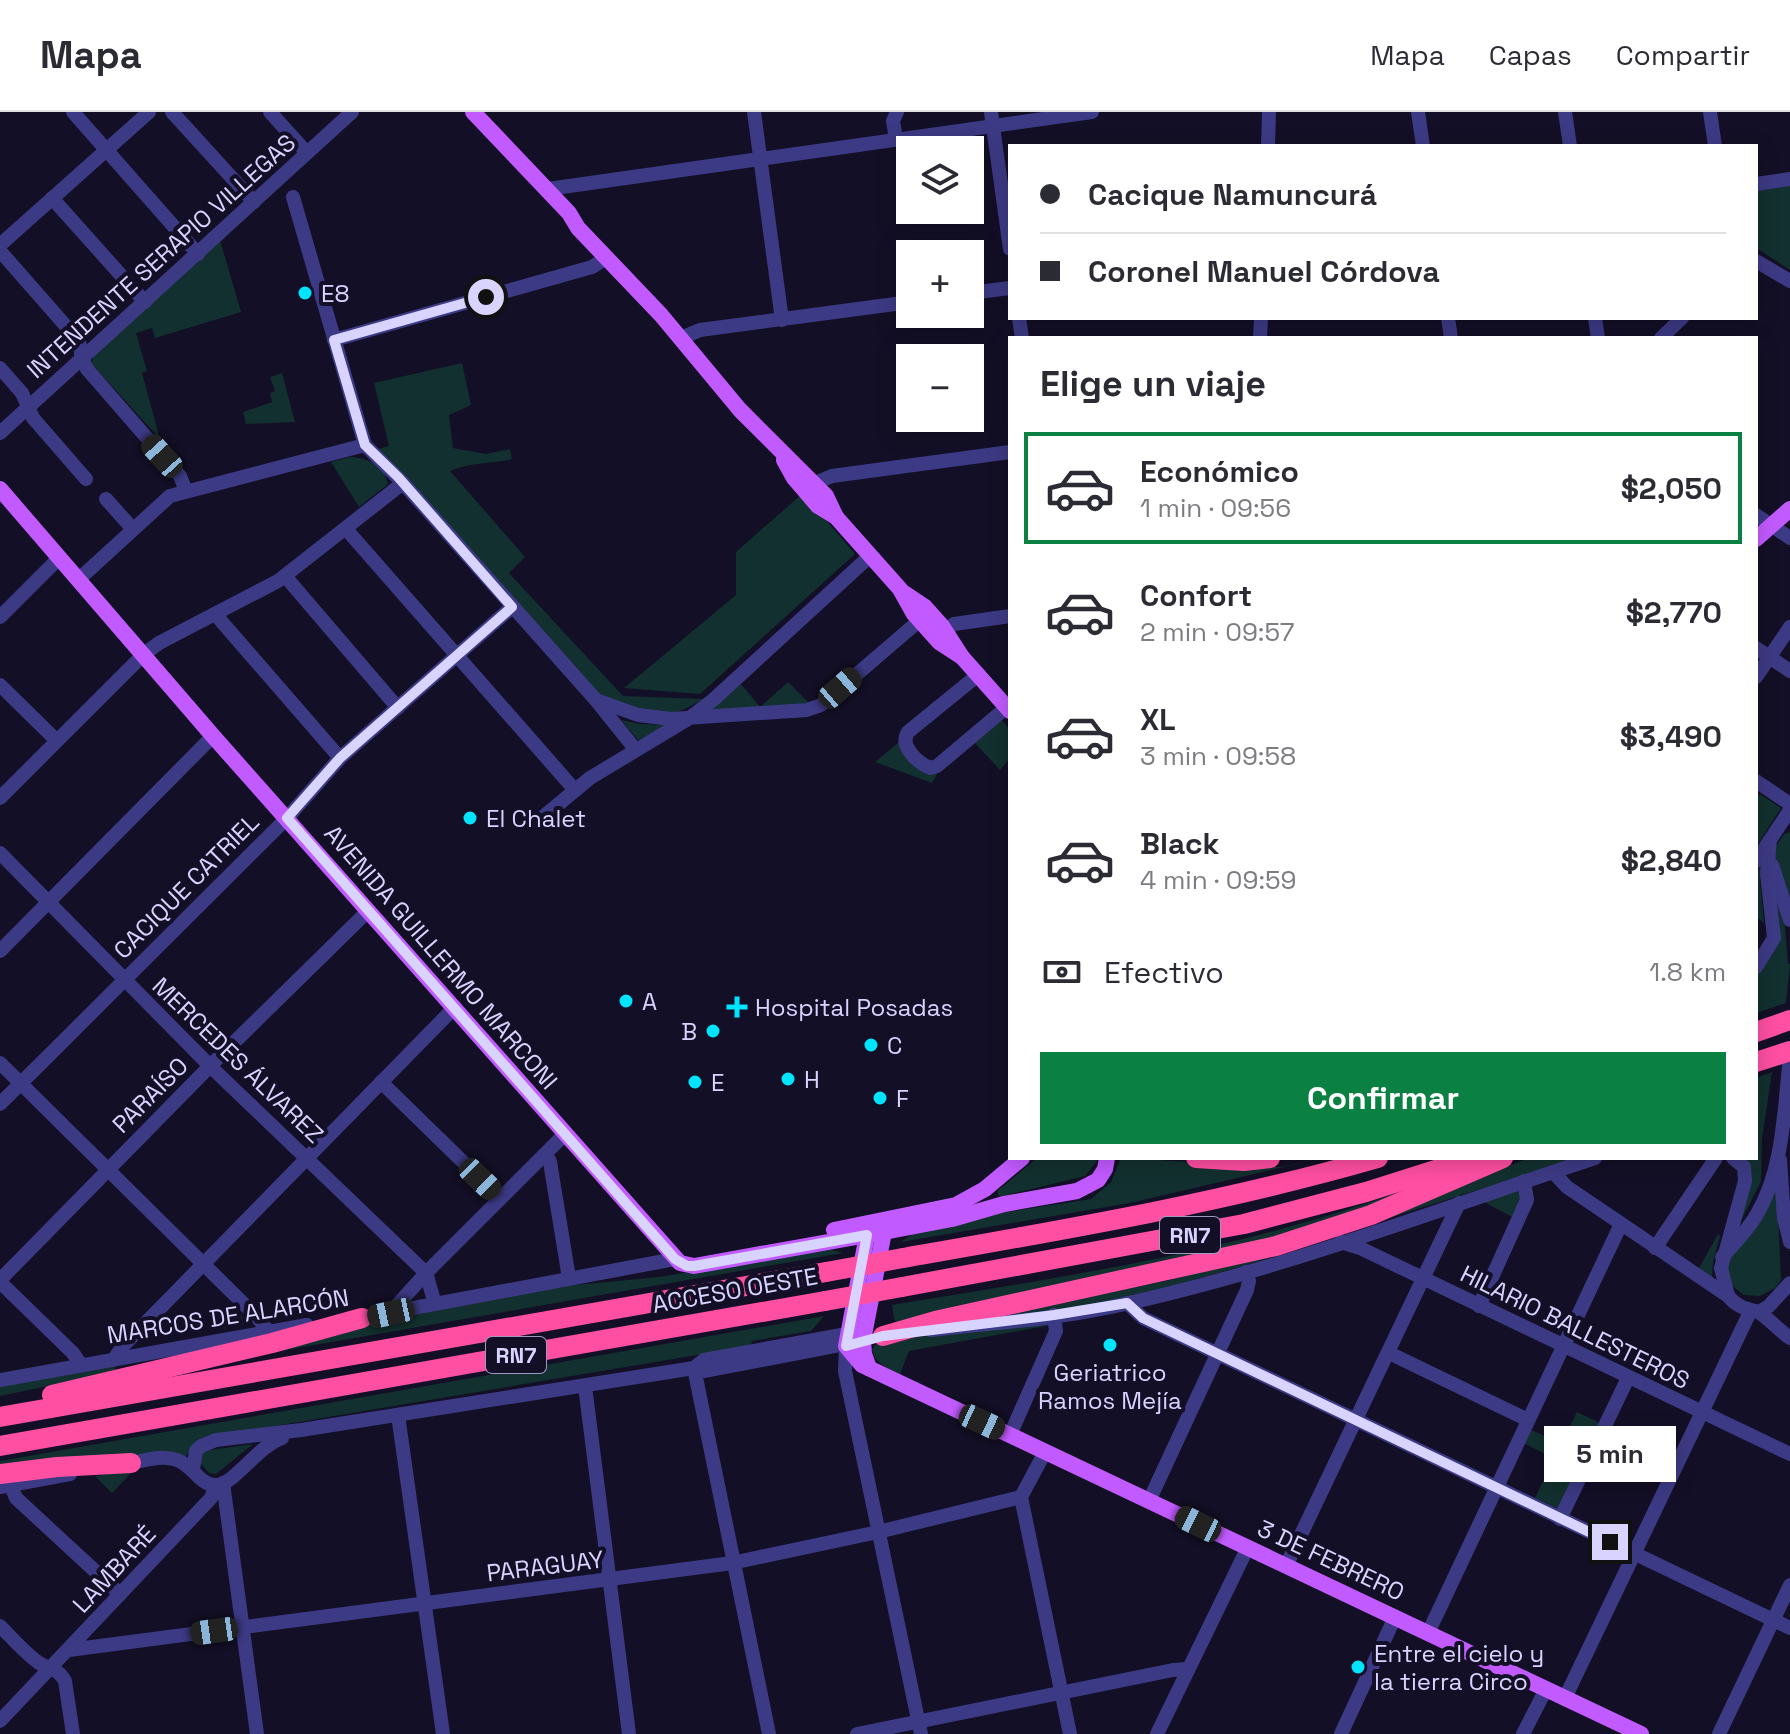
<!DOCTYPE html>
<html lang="es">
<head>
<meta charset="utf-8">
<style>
  body { margin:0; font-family:"Space Grotesk",sans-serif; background:#f7f7f7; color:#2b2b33; height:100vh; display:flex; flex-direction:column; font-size:30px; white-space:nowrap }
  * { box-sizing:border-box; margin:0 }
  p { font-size:26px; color:#7c7c81 }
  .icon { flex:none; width:44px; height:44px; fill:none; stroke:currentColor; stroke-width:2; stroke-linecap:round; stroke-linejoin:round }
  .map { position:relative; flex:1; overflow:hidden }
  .sheet { position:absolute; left:1008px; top:224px; width:750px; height:824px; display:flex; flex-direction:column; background:#fff; border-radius:0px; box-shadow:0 4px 20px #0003 }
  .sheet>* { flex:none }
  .banner { position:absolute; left:1008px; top:32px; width:750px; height:176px; border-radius:0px; box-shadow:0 4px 20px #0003; display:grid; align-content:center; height:176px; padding:0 32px; background:#fff }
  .tools { position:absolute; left:896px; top:24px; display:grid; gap:16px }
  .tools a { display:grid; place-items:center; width:88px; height:88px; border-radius:0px; background:#fff; box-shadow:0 4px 20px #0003; font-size:40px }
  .end { position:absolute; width:36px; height:36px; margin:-18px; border:10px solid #d9d4ff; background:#111; box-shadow:0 0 0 4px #111 }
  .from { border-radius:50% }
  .bubble { position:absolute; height:56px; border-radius:0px; background:#fff; box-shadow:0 4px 20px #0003; font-size:26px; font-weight:700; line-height:56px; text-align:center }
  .car { position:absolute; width:24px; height:48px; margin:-24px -12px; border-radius:10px; box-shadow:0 0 6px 2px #0007; background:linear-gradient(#222 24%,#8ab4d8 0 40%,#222 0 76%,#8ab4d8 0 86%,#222 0) }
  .banner b { display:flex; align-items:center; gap:28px; height:76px; font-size:30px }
  .banner b+b { border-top:2px solid #e1e1e2 }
  .banner i { width:20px; height:20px; background:#2b2b33 }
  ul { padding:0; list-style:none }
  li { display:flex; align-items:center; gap:24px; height:112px; margin:0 16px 12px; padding:0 16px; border:4px solid transparent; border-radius:0px }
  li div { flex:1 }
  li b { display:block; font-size:30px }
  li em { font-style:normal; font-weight:700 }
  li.on { border-color:#0b8043 }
  li>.icon { width:72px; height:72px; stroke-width:1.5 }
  h2 { padding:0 32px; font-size:36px; line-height:96px }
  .pay { display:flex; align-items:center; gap:20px; height:88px; padding:0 32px; font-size:30px }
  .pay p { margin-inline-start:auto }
  .action { display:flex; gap:16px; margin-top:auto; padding:16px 32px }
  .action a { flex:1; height:92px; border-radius:0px; background:#0b8043; color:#fff; font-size:32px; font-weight:700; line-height:92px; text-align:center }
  header { display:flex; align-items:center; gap:48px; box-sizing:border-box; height:112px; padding:0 40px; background:#fff; border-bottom:2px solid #e1e1e2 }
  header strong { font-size:38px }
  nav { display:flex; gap:44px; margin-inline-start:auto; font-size:28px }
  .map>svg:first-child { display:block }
  .green { fill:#12302f }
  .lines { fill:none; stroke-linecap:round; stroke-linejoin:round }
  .minor { stroke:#3d3a85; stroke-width:14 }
  .major { stroke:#c25bff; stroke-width:16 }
  .highway { stroke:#ff4fa3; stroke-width:20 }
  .highway-bridge { stroke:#ff4fa3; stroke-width:20 }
  .route { stroke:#d9d4ff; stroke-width:10 }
  .poi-dot { fill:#00e5ff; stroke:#130f26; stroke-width:3 }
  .labels { text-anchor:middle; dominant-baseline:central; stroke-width:8; stroke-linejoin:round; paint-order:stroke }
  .shield { fill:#130f26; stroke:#9e99be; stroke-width:2 }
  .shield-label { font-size:22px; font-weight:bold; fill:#d9d4ff }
  .street-label { font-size:24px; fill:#d9d4ff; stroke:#130f26 }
  .poi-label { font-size:24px; fill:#d9d4ff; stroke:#130f26; text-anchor:start }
</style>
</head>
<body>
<header>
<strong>Mapa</strong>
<nav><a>Mapa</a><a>Capas</a><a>Compartir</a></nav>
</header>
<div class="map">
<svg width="1790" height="1622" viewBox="0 0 1790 1622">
  <rect width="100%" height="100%" fill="#130f26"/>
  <g class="green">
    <polygon points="1790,72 1790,158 1756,136 1756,76"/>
    <polygon points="220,128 241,200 155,226 152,216 136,221 147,259 142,261 160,327 91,251 94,244"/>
    <path d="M462,251l9,42 -22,10 4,33 33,6 24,-5 2,10c-22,5 -42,3 -62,12l75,86 -16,16 114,123 81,3c-11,5 -22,13 -35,15 -27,3 -55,-9 -77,-25l-217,-239 14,-4 -15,-63z"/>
    <polygon points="282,261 295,310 246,312 243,300 272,290 270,281 275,279 270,265"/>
    <path d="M350,345c17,0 34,9 38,27l-29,23 -28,-45z"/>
    <polygon points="803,381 855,442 700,582 624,576 736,483 736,440"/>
    <polygon points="788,570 809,591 715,601 710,596 741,572 760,595"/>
    <polygon points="621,608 640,612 668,613 638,628"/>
    <polygon points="1002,608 1010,618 1010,646 1000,658 975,631"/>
    <path d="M899,630c5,17 22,27 38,32l-5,9 -57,-21z"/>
    <polygon points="1760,682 1781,696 1756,735 1756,688"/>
    <polygon points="1790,720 1790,801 1772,741 1784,722"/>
    <polygon points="1762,752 1760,769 1764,811 1756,805 1756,761"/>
    <polygon points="1777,789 1785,815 1788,852 1790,852 1786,891 1756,901 1756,863 1780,818"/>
    <polygon points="1772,960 1762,1027 1761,1069 1740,1111 1751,1060 1746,1046 1756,1046 1756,966"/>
    <polygon points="1037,1046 1097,1046 1097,1049 1085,1064 999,1085 997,1079"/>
    <polygon points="1121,1046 1281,1055 1322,1046 1130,1091 901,1130 916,1119 994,1102 1091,1087 1111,1070"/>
    <polygon points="1529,1046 1579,1046 1332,1124 1254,1151 1172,1174 1098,1193 933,1212 1167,1169 1332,1124"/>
    <polygon points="1776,1059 1781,1168 1775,1176 1760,1184 1744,1183 1731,1173 1727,1165 1729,1147"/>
    <path d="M1412,1075l-77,37 -164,35 -273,65 -4,-5 -2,-14c173,-28 356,-56 520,-118z"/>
    <polygon points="1520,1076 1523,1080 1512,1105 1482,1089"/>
    <polygon points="1718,1122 1720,1124 1713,1150 1712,1167 1698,1158"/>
    <polygon points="829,1137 843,1141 205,1252 315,1223 554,1175 659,1165"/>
    <polygon points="231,1195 250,1212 210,1219"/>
    <polygon points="824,1204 811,1219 752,1229 751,1234 198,1327 184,1347 0,1357 0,1349"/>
    <path d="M1050,1209l1,4 -142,26 -9,23c-12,-6 -25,-10 -28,-24l5,-8z"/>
    <polygon points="115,1253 116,1260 0,1284 0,1274"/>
    <polygon points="1577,1300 1600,1311 1559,1397 1535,1386 1554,1346 1523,1331 1529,1317 1549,1326 1552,1321 1564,1326"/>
    <polygon points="253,1332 216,1362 209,1361 201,1352 201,1344 204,1339"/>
    <polygon points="134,1358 112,1381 95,1364"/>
  </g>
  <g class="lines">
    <g class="minor">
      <polyline points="73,0 198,142"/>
      <polyline points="172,0 254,90"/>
      <polyline points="270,0 307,41"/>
      <polyline points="754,0 782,208"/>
      <polyline points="991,0 1010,137"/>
      <polyline points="1418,0 1423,34"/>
      <polyline points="1565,0 1570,34"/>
      <polyline points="1710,0 1715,34"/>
      <polyline points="896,27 893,9 897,0"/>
      <polyline points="1268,34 1269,0"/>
      <polyline points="1756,72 1790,67"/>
      <polyline points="548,77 1092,0"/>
      <polyline points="293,85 365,333 403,371 595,587 635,637"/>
      <polyline points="52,86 145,190"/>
      <polyline points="0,133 149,0"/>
      <polyline points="0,139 79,229 82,247 87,257 180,364 186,379"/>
      <polyline points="1756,149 1790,169"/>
      <polyline points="970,181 1010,176"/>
      <polyline points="1019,206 1022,226"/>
      <polyline points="1448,206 1451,226"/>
      <polyline points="1595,206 1598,226"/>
      <polyline points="681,226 700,218 910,190"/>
      <polyline points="1260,226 1261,206"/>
      <polyline points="1661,226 1682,206"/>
      <polyline points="334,228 592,155 606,146"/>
      <polyline points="0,256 22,281 33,306 86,367"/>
      <polyline points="0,321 352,0"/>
      <polyline points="815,371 832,364 1010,340"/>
      <polyline points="106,387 132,416"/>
      <polyline points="1756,403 1790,426"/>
      <polyline points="346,417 574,677"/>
      <polyline points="285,464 398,596"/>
      <polyline points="78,468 170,384 365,333"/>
      <polyline points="215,502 340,646"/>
      <polyline points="0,505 59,446"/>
      <polyline points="945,519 954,512 1010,504"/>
      <polyline points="1756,536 1790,559"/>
      <path d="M978,563l-70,57c-9,14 9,30 22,36l7,-2 70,-59"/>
      <polyline points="1756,565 1790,515"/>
      <polyline points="0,573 56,628"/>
      <polyline points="596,588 638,603 671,607 807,598 821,593 920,508"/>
      <polyline points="1756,669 1790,692"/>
      <polyline points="0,686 144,542 159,531 278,469 403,371"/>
      <polyline points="543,705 590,666 688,607 713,588 870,444"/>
      <polyline points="0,741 210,954 426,1161 435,1192"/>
      <polyline points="1756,749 1790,698"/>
      <polyline points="1772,753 1790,808"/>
      <polyline points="0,839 213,624"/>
      <polyline points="1756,855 1774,826 1767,762 1770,728"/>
      <polyline points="0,951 257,1205 268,1219"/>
      <polyline points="381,970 500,1086"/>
      <polyline points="0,992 287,706 340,646 512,495"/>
      <polyline points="546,1042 550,1050 569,1166"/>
      <polyline points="1780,1048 1784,1106 1790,1130"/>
      <path d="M1553,1060l14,15 161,109c9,11 17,12 30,16 7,3 23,20 32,26"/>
      <polyline points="1341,1130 1360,1136 1790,1342"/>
      <polyline points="1655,1136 1716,1046"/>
      <path d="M1722,1145c13,-14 26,-27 35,-43 27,-46 27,-106 33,-157"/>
      <polyline points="0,1168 210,954 368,799"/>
      <polyline points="0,1170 73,1241 81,1253"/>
      <polyline points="1728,1184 1721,1156 1745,1069 1744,1055 1733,1046"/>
      <polyline points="1127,1191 1143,1206 1790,1516"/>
      <polyline points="1479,1194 1527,1088 1524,1069"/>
      <polyline points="391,1200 426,1161 565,1022"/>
      <polyline points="1759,1200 1769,1194 1790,1171"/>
      <polyline points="355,1207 675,1147"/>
      <path d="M931,1218c58,-7 118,-10 175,-22 167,-35 328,-97 489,-150"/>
      <polyline points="846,1234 845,1259 921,1622"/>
      <polyline points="1389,1241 1528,1308"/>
      <polyline points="114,1247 123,1234 455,895"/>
      <polyline points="694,1256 769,1622"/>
      <polyline points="694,1256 704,1248 847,1222 856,1225"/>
      <polyline points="0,1268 307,1213"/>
      <polyline points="585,1274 629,1622"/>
      <polyline points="398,1303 443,1622"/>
      <polyline points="1010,1323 1056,1219 1054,1203"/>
      <polyline points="1045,1340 1021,1385 1070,1622"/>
      <path d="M122,1353c17,-3 38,-11 55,-5 16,5 23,27 41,25 18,-3 40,-39 64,-47"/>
      <polyline points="193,1357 196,1339 201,1334 216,1328 301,1318 694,1256 705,1259 856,1230"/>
      <polyline points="223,1371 257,1622"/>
      <polyline points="10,1372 16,1386 120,1482"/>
      <polyline points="0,1375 70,1362"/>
      <polyline points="1149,1389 1247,1178 1249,1169 1246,1160"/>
      <polyline points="1560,1407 1628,1266"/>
      <polyline points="1286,1454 1459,1091"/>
      <path d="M0,1514c12,12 25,27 39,37 11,7 19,5 26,18l8,53"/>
      <polyline points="1428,1521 1621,1112"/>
      <polyline points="69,1538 732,1451 878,1420 1021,1385"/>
      <polyline points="1565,1586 1750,1200"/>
      <polyline points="0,1609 211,1386 216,1373"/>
      <polyline points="857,1622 1173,1558 1187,1557"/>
      <polyline points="1157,1622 1248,1435"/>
      <polyline points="1341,1622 1395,1505"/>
      <polyline points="1523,1622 1546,1577"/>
      <polyline points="1719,1622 1790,1473"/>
    </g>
    <g class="major">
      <polyline points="473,0 569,101 578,116 661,203 740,298 826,384 836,405"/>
      <polyline points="784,348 794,366 818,394 836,405 900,477 914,502 939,530 962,545"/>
      <polyline points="0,377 213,624 680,1151 694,1154 884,1120 952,1107 1004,1092 1077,1079 1098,1068 1105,1057 1107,1046"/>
      <polyline points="1756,427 1790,397"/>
      <polyline points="904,481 925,495 942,514 962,545 1010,599"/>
      <polyline points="873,1111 867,1123 846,1234 862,1253 1641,1622"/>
      <polyline points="834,1118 956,1093 985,1077 1022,1046"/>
      <polyline points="869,1256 864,1242 863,1228 884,1120 881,1111"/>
    </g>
    <g class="highway">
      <polyline points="1756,920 1790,908"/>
      <polyline points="1756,950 1790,939"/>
      <polyline points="1196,1046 1244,1049 1270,1046"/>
      <path d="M903,1146c160,-28 319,-55 475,-100"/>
      <polyline points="902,1175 1244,1112 1366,1080 1473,1046"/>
      <polyline points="883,1224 935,1209 1276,1134 1371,1103 1503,1046"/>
      <polyline points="52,1283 272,1231 362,1206"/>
      <polyline points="0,1305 826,1160"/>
      <polyline points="0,1334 825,1189"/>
      <polyline points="0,1362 57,1355 131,1351"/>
    </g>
    <g class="highway-bridge">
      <polyline points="826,1160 903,1146"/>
      <polyline points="825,1189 902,1175"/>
    </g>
  </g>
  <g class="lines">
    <polyline class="route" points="486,185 334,228 365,333 398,365 512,495 340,646 287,706 675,1147 687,1154 694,1154 867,1123 846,1234 883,1224 1054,1203 1127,1191 1143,1206 1610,1430"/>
  </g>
  <g class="poi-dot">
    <circle cx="305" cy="181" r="8"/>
    <circle cx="470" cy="706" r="8"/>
    <circle cx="626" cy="889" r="8"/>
    <path d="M733 883h8v8h8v8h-8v8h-8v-8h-8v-8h8z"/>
    <circle cx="713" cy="919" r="8"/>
    <circle cx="871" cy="933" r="8"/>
    <circle cx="788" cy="967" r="8"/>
    <circle cx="695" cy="970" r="8"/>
    <circle cx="880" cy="986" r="8"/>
    <circle cx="1110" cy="1233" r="8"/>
    <circle cx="1358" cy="1555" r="8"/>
  </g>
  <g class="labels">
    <g class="shield">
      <rect x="1160" y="1105" width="60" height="36" rx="6"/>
      <rect x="486" y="1225" width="60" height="36" rx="6"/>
    </g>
    <g class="shield-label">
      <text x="1190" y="1123">RN7</text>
      <text x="516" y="1243">RN7</text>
    </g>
    <g class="street-label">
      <text transform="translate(161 144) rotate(-42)">INTENDENTE SERAPIO VILLEGAS</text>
      <text transform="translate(186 774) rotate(-45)">CACIQUE CATRIEL</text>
      <text transform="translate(441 845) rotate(49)">AVENIDA GUILLERMO MARCONI</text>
      <text transform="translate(238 948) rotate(44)">MERCEDES ÁLVAREZ</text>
      <text transform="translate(150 983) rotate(-45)">PARAÍSO</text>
      <text transform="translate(735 1178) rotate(-10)">ACCESO OESTE</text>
      <text transform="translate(228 1204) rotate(-9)">MARCOS DE ALARCÓN</text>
      <text transform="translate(1575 1215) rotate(26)">HILARIO BALLESTEROS</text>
      <text transform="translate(1331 1448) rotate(25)">3 DE FEBRERO</text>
      <text transform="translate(545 1454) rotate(-7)">PARAGUAY</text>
      <text transform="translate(114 1457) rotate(-47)">LAMBARÉ</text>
    </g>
    <g class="poi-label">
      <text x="321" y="181">E8</text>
      <text x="486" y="706">El Chalet</text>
      <text x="642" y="889">A</text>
      <text x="755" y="895">Hospital Posadas</text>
      <text x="697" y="919" text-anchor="end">B</text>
      <text x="887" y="933">C</text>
      <text x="804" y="967">H</text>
      <text x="711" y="970">E</text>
      <text x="896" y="986">F</text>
      <text x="1110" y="1260" text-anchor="middle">Geriatrico<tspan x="1110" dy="28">Ramos Mejía</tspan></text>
      <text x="1374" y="1541">Entre el cielo y<tspan x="1374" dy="28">la tierra Circo</tspan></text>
    </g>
  </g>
</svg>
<div class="tools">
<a><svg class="icon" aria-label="layers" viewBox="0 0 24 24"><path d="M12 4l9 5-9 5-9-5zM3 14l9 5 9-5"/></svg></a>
<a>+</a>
<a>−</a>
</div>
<i class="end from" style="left:486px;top:185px"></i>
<i class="end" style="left:1610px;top:1430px"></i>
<div class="bubble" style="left:1544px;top:1314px;width:132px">5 min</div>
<i class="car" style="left:162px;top:344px;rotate:318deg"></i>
<i class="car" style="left:840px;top:576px;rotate:49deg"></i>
<i class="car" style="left:480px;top:1067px;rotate:134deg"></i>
<i class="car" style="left:391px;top:1201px;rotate:258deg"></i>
<i class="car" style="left:982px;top:1310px;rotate:115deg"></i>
<i class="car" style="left:1198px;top:1412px;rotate:296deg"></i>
<i class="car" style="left:214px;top:1519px;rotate:262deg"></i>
<div class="banner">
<b><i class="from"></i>Cacique Namuncurá</b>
<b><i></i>Coronel Manuel Córdova</b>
</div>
<section class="sheet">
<h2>Elige un viaje</h2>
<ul>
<li class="on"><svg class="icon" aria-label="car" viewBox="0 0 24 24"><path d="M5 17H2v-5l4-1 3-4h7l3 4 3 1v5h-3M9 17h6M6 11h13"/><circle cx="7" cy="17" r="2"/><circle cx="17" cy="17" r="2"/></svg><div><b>Económico</b><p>1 min · 09:56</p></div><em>$2,050</em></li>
<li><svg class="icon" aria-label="car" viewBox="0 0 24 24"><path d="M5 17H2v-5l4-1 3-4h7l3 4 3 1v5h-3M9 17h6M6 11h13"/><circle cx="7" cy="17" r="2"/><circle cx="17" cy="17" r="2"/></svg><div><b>Confort</b><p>2 min · 09:57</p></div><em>$2,770</em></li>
<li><svg class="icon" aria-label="car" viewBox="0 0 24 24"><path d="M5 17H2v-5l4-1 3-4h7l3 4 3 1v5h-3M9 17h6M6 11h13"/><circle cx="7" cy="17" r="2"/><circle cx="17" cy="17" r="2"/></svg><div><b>XL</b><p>3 min · 09:58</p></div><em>$3,490</em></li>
<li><svg class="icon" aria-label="car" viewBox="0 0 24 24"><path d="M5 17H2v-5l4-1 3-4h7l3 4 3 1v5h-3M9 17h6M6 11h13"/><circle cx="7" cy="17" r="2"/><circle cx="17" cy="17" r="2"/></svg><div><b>Black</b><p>4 min · 09:59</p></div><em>$2,840</em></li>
</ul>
<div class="pay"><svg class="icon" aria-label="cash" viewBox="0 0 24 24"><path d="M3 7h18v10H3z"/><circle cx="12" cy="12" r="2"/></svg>Efectivo<p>1.8 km</p></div>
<div class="action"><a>Confirmar</a></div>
</section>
</div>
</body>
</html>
